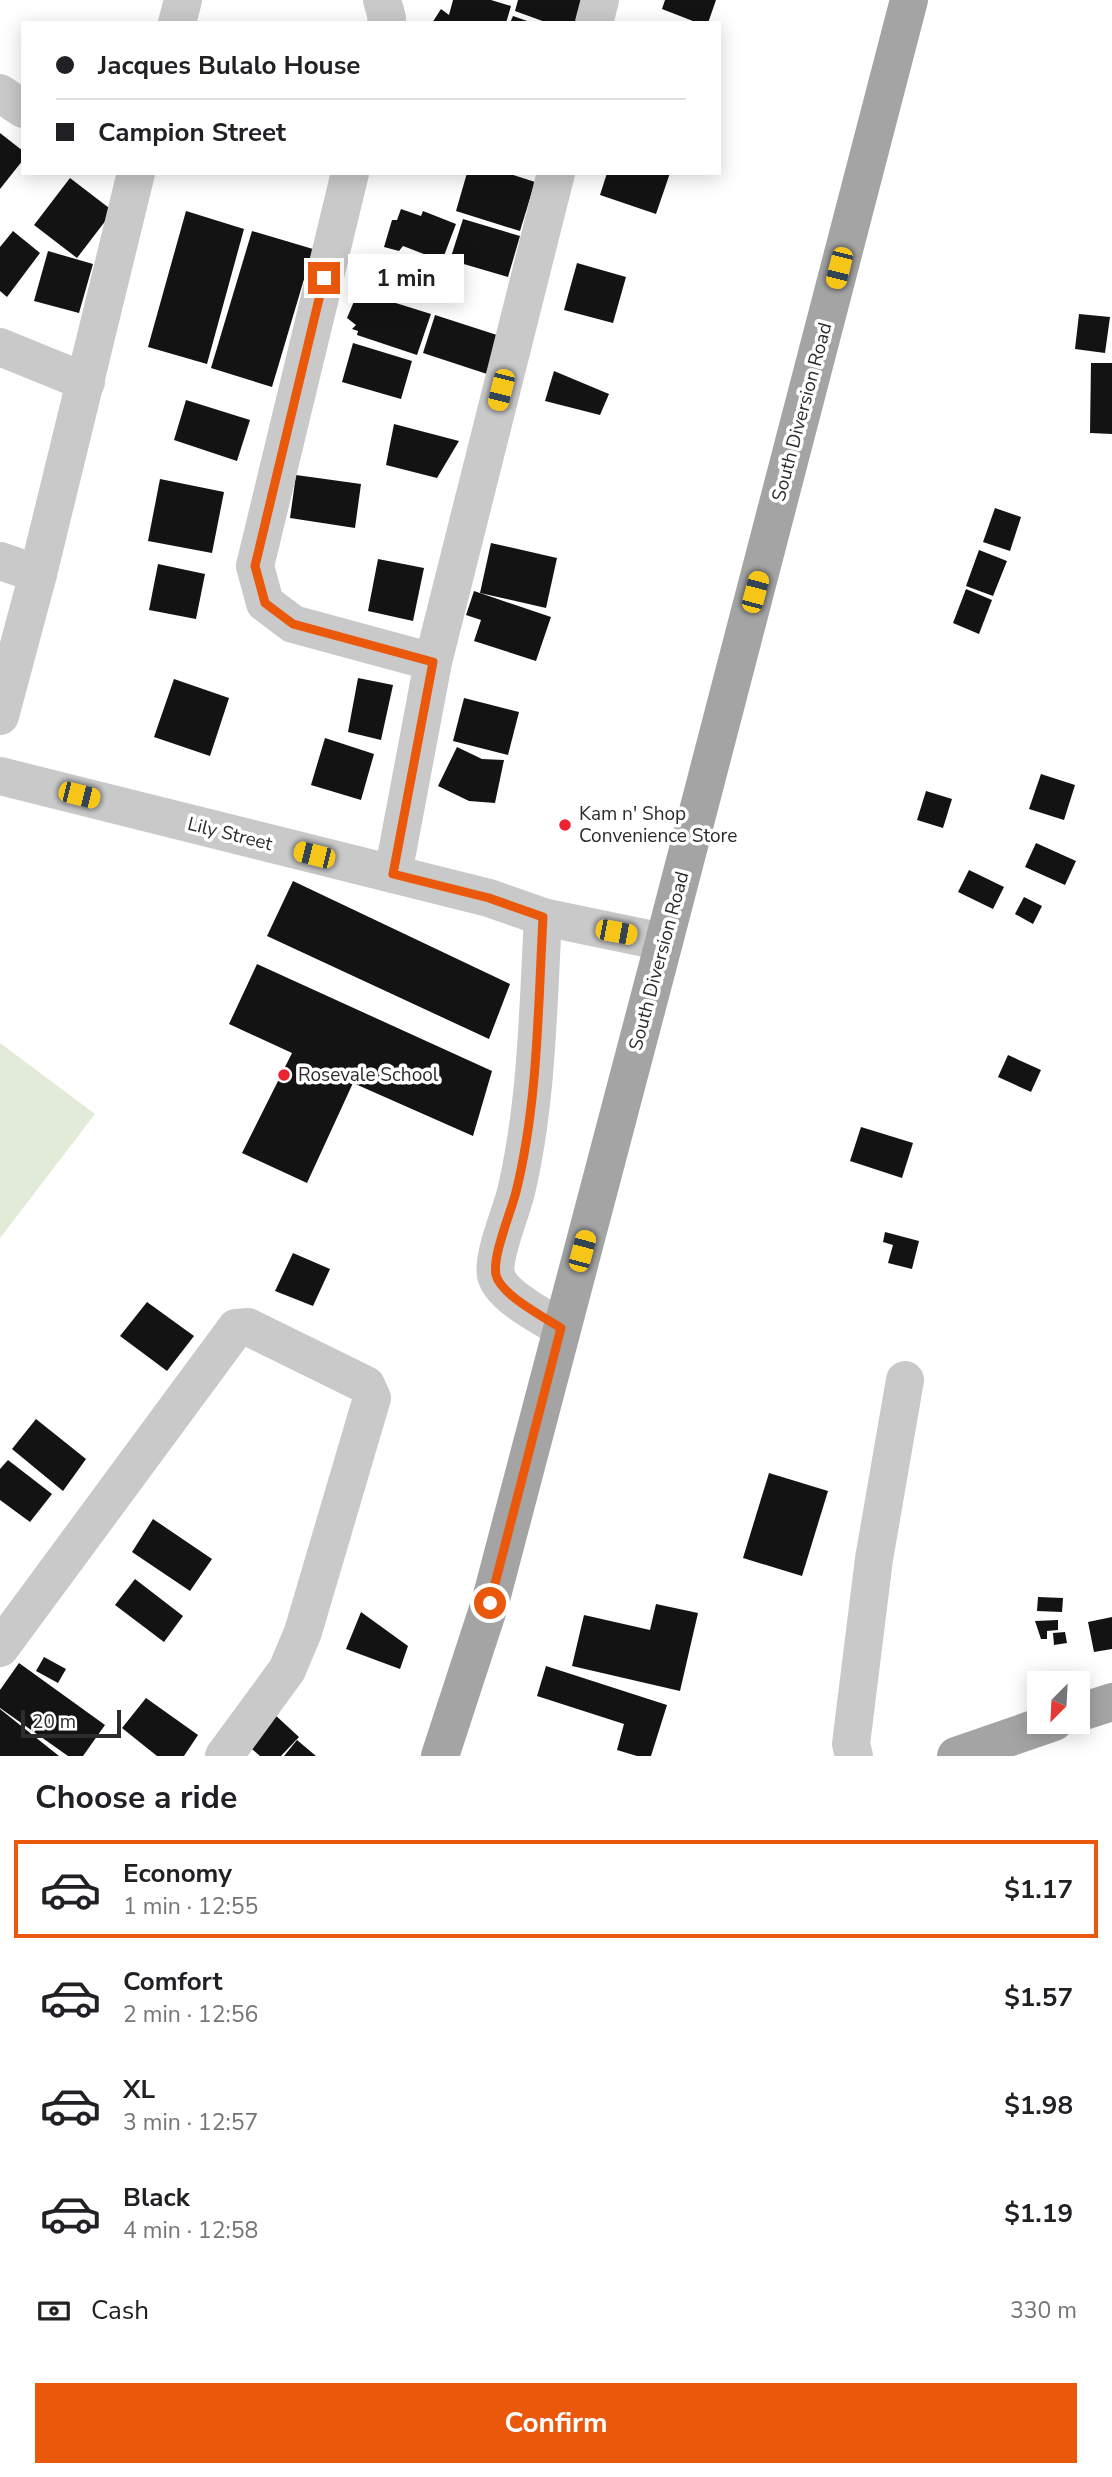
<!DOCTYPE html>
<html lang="en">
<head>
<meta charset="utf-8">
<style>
  body { margin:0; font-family:"Nunito Sans",sans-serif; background:#f2f2f2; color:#202124; height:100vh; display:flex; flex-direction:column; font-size:26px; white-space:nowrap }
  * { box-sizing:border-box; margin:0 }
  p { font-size:23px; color:#757577 }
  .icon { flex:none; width:38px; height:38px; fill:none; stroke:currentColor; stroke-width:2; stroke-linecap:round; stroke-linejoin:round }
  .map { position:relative; height:1756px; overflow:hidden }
  .panel { display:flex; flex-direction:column; background:#fff; flex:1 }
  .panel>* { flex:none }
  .guide { position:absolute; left:21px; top:21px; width:700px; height:154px; border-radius:0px; box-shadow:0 4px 18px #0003; display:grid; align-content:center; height:154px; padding:0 35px; background:#fff }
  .needle { width:46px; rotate:204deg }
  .fabs { position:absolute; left:1027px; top:1671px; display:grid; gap:14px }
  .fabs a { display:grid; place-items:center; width:63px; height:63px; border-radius:0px; background:#fff; box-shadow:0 4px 18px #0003; font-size:35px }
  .scale { position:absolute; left:21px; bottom:18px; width:100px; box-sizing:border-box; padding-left:7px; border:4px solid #2c2c2c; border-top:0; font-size:19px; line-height:24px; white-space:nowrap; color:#2c2c2c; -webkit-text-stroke:5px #fff; paint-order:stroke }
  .end { position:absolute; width:32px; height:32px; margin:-16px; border:9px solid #ea580c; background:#fff; box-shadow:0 0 0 4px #fff }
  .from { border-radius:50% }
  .bubble { position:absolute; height:49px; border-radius:0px; background:#fff; box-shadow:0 4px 18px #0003; font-size:23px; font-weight:700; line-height:49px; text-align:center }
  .car { position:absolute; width:21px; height:42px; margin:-21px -10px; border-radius:9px; box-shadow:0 0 5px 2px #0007; background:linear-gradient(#f5c518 24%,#345 0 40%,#f5c518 0 76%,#345 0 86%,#f5c518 0) }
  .guide b { display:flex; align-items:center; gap:24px; height:66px; font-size:26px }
  .guide b+b { border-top:2px solid #e0e0e0 }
  .guide i { width:18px; height:18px; background:#202124 }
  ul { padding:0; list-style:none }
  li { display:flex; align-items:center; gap:21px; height:98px; margin:0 14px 10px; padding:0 21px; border:4px solid transparent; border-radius:0px }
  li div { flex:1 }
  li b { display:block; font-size:26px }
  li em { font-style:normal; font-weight:700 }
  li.on { border-color:#ea580c }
  li>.icon { width:63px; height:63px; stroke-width:1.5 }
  h2 { padding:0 35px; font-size:32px; line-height:84px }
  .pay { display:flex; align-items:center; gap:18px; height:77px; padding:0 35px; font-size:26px }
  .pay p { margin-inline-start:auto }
  .primary-button { display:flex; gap:14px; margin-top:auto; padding:14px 35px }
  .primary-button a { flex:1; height:80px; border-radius:0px; background:#ea580c; color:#fff; font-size:28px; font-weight:700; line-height:80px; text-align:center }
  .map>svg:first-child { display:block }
  .green { fill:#e2ebd8 }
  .building { fill:#131313 }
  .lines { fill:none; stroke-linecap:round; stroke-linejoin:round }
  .minor { stroke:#c9c9c9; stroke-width:38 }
  .major { stroke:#a4a4a4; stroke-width:38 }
  .route { stroke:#ea580c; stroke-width:9 }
  .poi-dot { fill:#ee2331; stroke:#fff; stroke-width:2.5 }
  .labels { text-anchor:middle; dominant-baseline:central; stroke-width:7; stroke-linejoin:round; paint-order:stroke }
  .street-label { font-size:19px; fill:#2c2c2c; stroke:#fff }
  .poi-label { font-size:19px; fill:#2c2c2c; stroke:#fff; text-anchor:start }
</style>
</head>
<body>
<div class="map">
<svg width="1112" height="1756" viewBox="0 0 1112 1756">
  <rect width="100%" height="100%" fill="#fff"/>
  <polygon class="green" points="0,1043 95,1114 0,1238"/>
  <g class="building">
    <polygon points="453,0 491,0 511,6 506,23 432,23 441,9 449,15"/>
    <polygon points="518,0 584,0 575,23 548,23 515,11"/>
    <polygon points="665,0 716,0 708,23 698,23 662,9"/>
    <polygon points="513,16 530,22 530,23 510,23"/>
    <polygon points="0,133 23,151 23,160 0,189"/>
    <polygon points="467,173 507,173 535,182 520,231 456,211"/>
    <polygon points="607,173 670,173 656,214 600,195"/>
    <polygon points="70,178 113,211 77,258 34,225"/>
    <polygon points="401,209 421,216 423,211 456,224 442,261 403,246 399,251 384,247 392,220 397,220"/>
    <polygon points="186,211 244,229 207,364 148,347"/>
    <polygon points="463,219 520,236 508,277 450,260"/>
    <polygon points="13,231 40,253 7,297 0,291 0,247"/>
    <polygon points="252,231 313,249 272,387 211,368"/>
    <polygon points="48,251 93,264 79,313 34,301"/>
    <polygon points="577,263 626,277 613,323 564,310"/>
    <polygon points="370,295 431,314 417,355 357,335 358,331 352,329 356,325 347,318 355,299"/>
    <polygon points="1079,314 1110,317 1105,353 1075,349"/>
    <polygon points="435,315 500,336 487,374 423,353"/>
    <polygon points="353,343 412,361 401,399 342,382"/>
    <polygon points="1091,363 1112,363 1112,434 1090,433"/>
    <polygon points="554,371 609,394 600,415 545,401"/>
    <polygon points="186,400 250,420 237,461 174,440"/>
    <polygon points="394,424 459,441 437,478 386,465"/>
    <polygon points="296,475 361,484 355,528 290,518"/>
    <polygon points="160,479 224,492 212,553 148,541"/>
    <polygon points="995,508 1021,517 1010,551 983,542"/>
    <polygon points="491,543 557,558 546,608 480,593"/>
    <polygon points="979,550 1007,561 993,596 966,586"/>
    <polygon points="378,559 424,568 413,621 368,611"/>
    <polygon points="158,564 205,574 196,619 149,610"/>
    <polygon points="966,589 992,600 979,634 953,623"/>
    <polygon points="474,591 551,617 536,661 474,641 481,620 466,615"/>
    <polygon points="358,678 393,685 381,740 348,732"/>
    <polygon points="174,679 229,698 210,756 154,737"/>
    <polygon points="464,698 519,712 508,755 453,741"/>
    <polygon points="325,738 374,754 361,800 311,785"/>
    <polygon points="457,747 482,759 504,760 495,803 469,801 438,786"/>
    <polygon points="1041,774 1075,785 1064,820 1029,809"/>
    <polygon points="926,791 952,799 943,828 917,820"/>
    <polygon points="1036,843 1076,861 1065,885 1025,867"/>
    <polygon points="969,870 1004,887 993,909 958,892"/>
    <polygon points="293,881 510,984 489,1039 267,936"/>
    <polygon points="1024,897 1042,906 1033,924 1015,914"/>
    <polygon points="257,964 492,1071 473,1136 353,1083 307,1183 242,1153 292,1053 229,1024"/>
    <polygon points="1008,1055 1041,1070 1031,1092 998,1077"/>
    <polygon points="861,1127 913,1143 902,1178 850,1161"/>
    <polygon points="885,1232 919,1241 912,1269 888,1263 893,1245 883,1242"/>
    <polygon points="293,1253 330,1269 313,1306 275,1291"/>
    <polygon points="147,1302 194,1336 167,1371 120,1336"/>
    <polygon points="36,1419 86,1459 63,1491 12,1449"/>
    <polygon points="8,1460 52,1494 30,1522 0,1500 0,1469"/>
    <polygon points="769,1473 828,1491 802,1576 743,1558"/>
    <polygon points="153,1519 212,1559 190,1591 132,1552"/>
    <polygon points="135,1579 183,1616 164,1642 115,1605"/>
    <polygon points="1038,1597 1063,1598 1062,1612 1037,1611"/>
    <polygon points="656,1604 698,1613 680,1691 572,1666 584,1615 650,1630"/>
    <polygon points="361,1612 408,1646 400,1669 346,1649"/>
    <polygon points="1112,1617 1112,1649 1094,1652 1088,1622"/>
    <polygon points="1058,1620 1058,1630 1047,1631 1047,1639 1041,1639 1035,1621"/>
    <polygon points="1065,1632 1067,1643 1054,1645 1053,1633"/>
    <polygon points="44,1657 66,1669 58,1683 36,1671"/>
    <polygon points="19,1663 105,1725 83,1756 68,1756 0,1708 0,1690"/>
    <polygon points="546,1666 667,1705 651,1756 637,1756 617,1750 624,1724 537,1696"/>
    <polygon points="146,1698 198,1735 184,1756 157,1756 122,1728"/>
    <polygon points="0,1709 59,1756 0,1756"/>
    <polygon points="273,1713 299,1737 281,1756 260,1756 246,1744"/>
    <polygon points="297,1740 316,1756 284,1756"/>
  </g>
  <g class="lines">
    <g class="minor">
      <polyline points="382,0 387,18 386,23"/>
      <polyline points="177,23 183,0"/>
      <polyline points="594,23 600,0"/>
      <polyline points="0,93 23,109"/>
      <polyline points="350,173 255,566 265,603 293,624 433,662"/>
      <polyline points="0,347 86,382"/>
      <polyline points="0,561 38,574"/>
      <polyline points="0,716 38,574 136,173"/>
      <polyline points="0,776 489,898 543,917 664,942"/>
      <polyline points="393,874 433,662 556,173"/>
      <path d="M543,917c-5,92 -6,186 -27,275 -5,21 -24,64 -20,83 5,21 47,42 65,53"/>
      <polyline points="0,1648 236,1328 248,1327 366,1385 372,1398 303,1632 287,1670 224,1756"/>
      <polyline points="854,1756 851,1744 874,1559 905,1380"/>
    </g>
    <g class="major">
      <polyline points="1078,1713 1112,1702"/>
      <polyline points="440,1756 490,1603 664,942 909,0"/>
      <polyline points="956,1756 1054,1722"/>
    </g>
  </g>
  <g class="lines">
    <path class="route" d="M324,278l-69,288 10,37 28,21 140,38 -40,212 96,24 54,19c-5,92 -5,186 -27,275 -5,20 -24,64 -20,83 5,20 48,42 65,53l-71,275"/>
  </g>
  <g class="poi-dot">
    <circle cx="565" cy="825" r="7"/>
    <circle cx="284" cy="1075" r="7"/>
  </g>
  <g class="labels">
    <g class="street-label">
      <text transform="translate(802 412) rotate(-75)">South Diversion Road</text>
      <text transform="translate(230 834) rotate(14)">Lily Street</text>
      <text transform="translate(659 961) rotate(-75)">South Diversion Road</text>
    </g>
    <g class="poi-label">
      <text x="579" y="814">Kam n' Shop<tspan x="579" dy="22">Convenience Store</tspan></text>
      <text x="298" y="1075">Rosevale School</text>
    </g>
  </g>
</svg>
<div class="fabs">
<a><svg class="needle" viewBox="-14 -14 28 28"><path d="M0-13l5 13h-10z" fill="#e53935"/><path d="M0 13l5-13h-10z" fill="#757577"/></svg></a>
</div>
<div class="scale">20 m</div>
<i class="end from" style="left:490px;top:1603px"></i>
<i class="end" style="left:324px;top:278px"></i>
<div class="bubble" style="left:348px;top:254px;width:116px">1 min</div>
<i class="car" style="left:839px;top:268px;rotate:194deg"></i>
<i class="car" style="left:501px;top:390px;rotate:194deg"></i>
<i class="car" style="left:755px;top:592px;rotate:15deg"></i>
<i class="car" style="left:79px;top:795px;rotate:104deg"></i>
<i class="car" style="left:314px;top:855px;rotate:284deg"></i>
<i class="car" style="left:616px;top:932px;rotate:101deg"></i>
<i class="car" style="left:582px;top:1251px;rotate:15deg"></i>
<div class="guide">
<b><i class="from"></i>Jacques Bulalo House</b>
<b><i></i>Campion Street</b>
</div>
</div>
<section class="panel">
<h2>Choose a ride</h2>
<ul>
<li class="on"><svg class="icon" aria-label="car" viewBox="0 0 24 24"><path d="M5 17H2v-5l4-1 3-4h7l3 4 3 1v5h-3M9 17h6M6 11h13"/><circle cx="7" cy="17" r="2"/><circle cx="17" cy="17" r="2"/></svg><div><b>Economy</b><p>1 min · 12:55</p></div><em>$1.17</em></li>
<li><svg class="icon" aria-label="car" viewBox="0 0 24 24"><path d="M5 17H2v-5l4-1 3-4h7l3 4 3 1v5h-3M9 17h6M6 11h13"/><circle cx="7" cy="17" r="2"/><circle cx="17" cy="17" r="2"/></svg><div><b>Comfort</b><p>2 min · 12:56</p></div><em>$1.57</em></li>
<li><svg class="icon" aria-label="car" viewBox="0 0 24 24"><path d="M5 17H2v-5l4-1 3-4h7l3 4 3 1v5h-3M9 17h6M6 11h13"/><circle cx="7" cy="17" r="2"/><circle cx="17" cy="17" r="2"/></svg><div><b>XL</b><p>3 min · 12:57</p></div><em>$1.98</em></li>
<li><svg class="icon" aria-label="car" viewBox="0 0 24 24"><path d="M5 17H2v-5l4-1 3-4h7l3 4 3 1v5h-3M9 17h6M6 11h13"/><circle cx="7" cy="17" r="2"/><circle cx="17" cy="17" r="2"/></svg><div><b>Black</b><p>4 min · 12:58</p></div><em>$1.19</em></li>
</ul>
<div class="pay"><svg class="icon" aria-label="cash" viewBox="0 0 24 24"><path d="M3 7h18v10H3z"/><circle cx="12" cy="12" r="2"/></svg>Cash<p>330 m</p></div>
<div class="primary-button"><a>Confirm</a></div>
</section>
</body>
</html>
